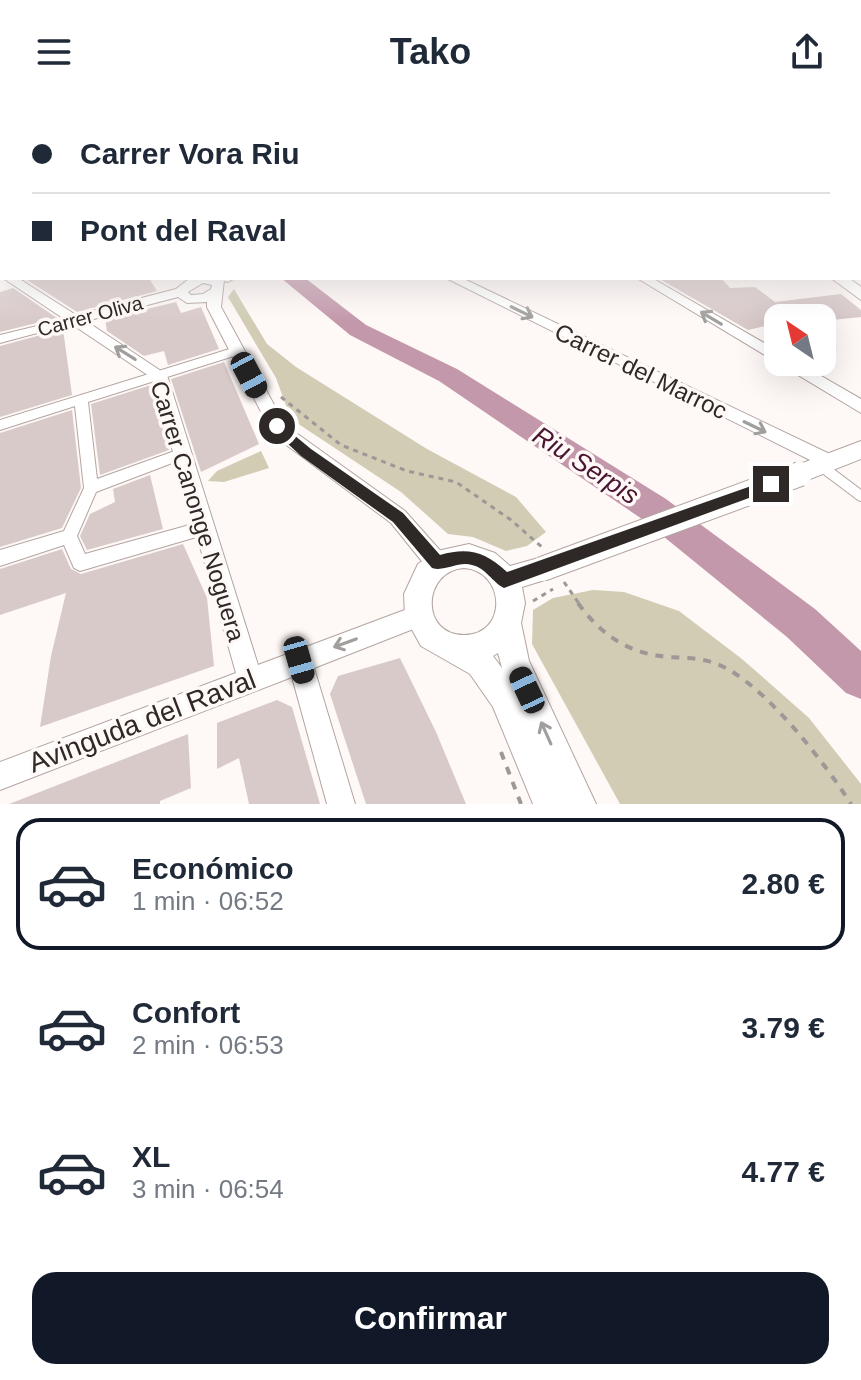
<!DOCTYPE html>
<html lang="es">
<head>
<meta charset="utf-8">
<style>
  body { margin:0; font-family:Helvetica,sans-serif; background:#f2f2f3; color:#1f2937; height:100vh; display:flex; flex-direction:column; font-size:30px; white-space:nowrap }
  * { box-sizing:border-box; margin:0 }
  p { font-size:26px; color:#747a83 }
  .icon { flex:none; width:44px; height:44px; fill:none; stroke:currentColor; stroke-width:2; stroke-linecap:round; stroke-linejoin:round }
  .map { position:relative; height:700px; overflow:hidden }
  .sheet { display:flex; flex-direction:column; background:#fff; flex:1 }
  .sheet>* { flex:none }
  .banner { position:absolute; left:0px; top:0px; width:862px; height:176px; box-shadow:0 8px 32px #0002; display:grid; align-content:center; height:176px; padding:0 32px; background:#fff }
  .needle { width:52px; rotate:325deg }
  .fabs { position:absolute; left:764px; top:200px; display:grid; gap:16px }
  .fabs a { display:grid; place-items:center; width:72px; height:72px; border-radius:16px; background:#fff; box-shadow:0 8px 32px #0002; font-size:40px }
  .end { position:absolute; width:36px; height:36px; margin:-18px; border:10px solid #2e2927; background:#fff; box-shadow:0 0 0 4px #fff }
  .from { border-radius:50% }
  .car { position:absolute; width:24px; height:48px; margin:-24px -12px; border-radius:10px; box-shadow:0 0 6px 2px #0007; background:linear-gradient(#222 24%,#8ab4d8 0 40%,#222 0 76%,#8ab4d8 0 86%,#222 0) }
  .banner b { display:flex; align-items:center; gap:28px; height:76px; font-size:30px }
  .banner b+b { border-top:2px solid #e0e1e3 }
  .banner i { width:20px; height:20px; background:#1f2937 }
  ul { padding:14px 0 0; list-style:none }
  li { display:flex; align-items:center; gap:24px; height:132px; margin:0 16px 12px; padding:0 16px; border:4px solid transparent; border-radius:24px }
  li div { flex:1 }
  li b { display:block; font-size:30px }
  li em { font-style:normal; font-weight:700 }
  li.selected { border-color:#111827 }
  li>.icon { width:72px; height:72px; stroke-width:1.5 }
  .button { display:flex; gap:16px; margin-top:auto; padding:16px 32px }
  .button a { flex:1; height:92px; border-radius:24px; background:#111827; color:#fff; font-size:32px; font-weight:700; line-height:92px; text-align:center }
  header { display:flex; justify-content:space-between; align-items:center; height:104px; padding:0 32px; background:#fff; font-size:36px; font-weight:700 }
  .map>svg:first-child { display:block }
  .green { fill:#d1ccb3 }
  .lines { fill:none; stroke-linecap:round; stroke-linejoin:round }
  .river { fill:#c398ab; fill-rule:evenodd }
  .building { fill:#d9caca }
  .service-casing { stroke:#b3a5a0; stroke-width:12 }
  .pedestrian-casing { stroke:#b3a5a0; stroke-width:2 }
  .minor-casing { stroke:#b3a5a0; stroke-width:2 }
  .tertiary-casing { stroke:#b3a5a0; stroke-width:2 }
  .path-far1 { stroke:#9d9896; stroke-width:3; stroke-dasharray:5 5; stroke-linecap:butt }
  .path { stroke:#9d9896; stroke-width:4; stroke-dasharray:8 8; stroke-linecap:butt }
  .service { stroke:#fff; stroke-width:10 }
  .pedestrian { fill:#fff; fill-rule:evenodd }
  .minor { fill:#fff; fill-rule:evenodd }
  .tertiary { fill:#fff; fill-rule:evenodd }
  .tertiary-bridge-casing { stroke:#b3a5a0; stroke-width:26; stroke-linecap:butt }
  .tertiary-bridge { stroke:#fff; stroke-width:24 }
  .oneway { stroke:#a19f9e }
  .route { fill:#2e2927 }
  .labels { text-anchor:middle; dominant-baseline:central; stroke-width:7; stroke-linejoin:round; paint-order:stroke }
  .far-street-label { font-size:20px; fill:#2e2927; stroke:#fef8f6 }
  .street-label { font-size:24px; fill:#2e2927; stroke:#fef8f6 }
  .water-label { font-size:26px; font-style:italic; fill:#491431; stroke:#fef8f6 }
  .near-street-label { font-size:28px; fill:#2e2927; stroke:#fef8f6 }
</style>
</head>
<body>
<header><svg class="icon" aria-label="menu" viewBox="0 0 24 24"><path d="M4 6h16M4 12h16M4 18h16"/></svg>Tako<svg class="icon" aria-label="share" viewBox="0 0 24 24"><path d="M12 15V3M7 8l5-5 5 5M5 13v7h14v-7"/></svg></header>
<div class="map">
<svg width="861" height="700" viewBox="0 0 861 700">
  <rect width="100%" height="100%" fill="#fef8f6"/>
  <g class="green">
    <polygon points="234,185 267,240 296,263 427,345 516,393 546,428 527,442 506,447 473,433 448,430 401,388 291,315 276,274 228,193"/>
    <polygon points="261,347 269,364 224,378 208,377 217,367"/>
    <polygon points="593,486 624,488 679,507 742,555 809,614 861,680 861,700 620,700 532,540 533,506 553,494"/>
  </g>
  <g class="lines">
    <polygon class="river" points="281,174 305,174 366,221 457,265 666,395 815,505 861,547 861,595 846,589 787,533 642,415 439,277 350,231"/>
  </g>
  <g class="building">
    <polygon points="24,174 149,174 157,187 77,208"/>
    <polygon points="658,174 721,174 730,184 755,183 775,198 841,190 861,206 861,213 822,217 822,214 778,214 778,219 748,226"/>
    <polygon points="13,184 57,214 0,228 0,188"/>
    <polygon points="176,198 181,209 201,203 219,245 168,261 164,247 144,252 107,227 105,215"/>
    <polygon points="63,225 72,291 0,313 0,242"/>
    <polygon points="224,258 259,340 201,368 171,275"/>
    <polygon points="151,281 169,346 100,371 91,300"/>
    <polygon points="72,306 81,384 62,424 0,443 0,329"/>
    <polygon points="150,371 163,425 87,446 80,432 90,410 115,398 113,385"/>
    <polygon points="183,440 207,494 214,562 40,623 51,552 66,489 0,511 0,465 62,445 71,465 81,470"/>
    <polygon points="400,554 436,628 466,700 366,700 330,590 338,572"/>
    <polygon points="277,596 292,603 320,700 249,700 239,654 217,665 217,619"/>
    <polygon points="188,630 191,684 160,697 160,700 9,700"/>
  </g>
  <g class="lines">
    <g class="service-casing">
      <polyline id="service" points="821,362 861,392"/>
    </g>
    <g class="pedestrian-casing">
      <g id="pedestrian">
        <polygon points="224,174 235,174 228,178 224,177"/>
        <polygon points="74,213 79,216 78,218 0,239 0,231"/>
        <polygon points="236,243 240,244 240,250 88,298 97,375 183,344 188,345 190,349 188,353 96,388 77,432 85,450 204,417 210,419 212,424 210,429 80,467 74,464 64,441 0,462 0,446 64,427 84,384 75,302 0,326 0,316"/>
      </g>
    </g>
    <g class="minor-casing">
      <g id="minor">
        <rect x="0" y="124" width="2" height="6"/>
        <polygon points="2,145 2,157 0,158 0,146"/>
        <path d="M3,174h15l58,37 100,-26 14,-11 34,2 -3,27 64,118 120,86 40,45 3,7 -3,7 -8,3 -8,-3 -38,-47 -118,-88 -66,-128v-5l-20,1 -9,-6 -92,24 81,54 91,290 160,-60 8,3 3,8 -3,8 -112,44 41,136h-28l-35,-127 -292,113v-28l236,-89 -84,-295zM203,179l9,2 -1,4 -8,5 -12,1 -3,-3z"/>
        <polygon points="446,174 462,174 836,353 839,358 836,363 824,363"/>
        <polygon points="637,174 652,174 778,247 778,258 797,258 861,295 861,309"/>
      </g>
    </g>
    <g class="tertiary-casing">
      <g id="tertiary">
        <polygon points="831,174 849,174 861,183 861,196"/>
        <polygon points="861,337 861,355 800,379 792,377 789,370 792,363"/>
        <path d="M469,440l26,9 15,13 32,-9 9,3 4,9 -4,9 -29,9 3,16 -4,20 8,38 67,143h-63l-40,-97 -23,-33 -49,-28 -16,-29 -1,-23 14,-30 19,-13zM464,464c42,3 44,67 0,67 -44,0 -42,-64 0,-67zM498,549l4,15 -9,-12z"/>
      </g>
    </g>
    <g class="path-far1">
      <polyline points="281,293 341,341 407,367 456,378 511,416 543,444"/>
      <polyline points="564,478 580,501"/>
      <polyline points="533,497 553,485"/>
    </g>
    <g class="path">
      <path d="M578,499c23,32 51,51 91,54 16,1 33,1 48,7 46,18 108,99 134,140"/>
      <polyline points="501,648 521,700"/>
    </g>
    <use href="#service" class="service"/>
    <use href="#pedestrian" class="pedestrian"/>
    <use href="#minor" class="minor"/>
    <use href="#tertiary" class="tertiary"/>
    <g class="tertiary-bridge-casing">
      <polyline id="tertiary-bridge" points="542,465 800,370"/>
    </g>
    <use href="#tertiary-bridge" class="tertiary-bridge"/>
  </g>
  <defs><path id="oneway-shaft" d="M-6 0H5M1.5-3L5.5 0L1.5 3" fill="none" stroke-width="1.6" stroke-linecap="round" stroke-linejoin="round" transform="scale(2)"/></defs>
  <g class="oneway">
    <use href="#oneway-shaft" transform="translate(522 208) rotate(26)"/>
    <use href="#oneway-shaft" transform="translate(711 214) rotate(-149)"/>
    <use href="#oneway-shaft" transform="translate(125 249) rotate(-148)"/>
    <use href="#oneway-shaft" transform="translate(755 323) rotate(26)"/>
    <use href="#oneway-shaft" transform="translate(345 539) rotate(160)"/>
    <use href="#oneway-shaft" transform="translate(546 629) rotate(-114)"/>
  </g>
  <linearGradient id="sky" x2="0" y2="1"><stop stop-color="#99a9d0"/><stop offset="0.55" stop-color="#fffcfb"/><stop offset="1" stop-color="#fffcfb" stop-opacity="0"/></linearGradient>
  <rect width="861" height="217" fill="url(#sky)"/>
  <path class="route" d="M277,317l34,28 92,64 37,42c29,-8 45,-3 67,17l264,-93 7,5 -2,4 -272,100c-12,-6 -18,-20 -32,-23 -14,-4 -27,7 -40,3l-39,-46 -92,-66 -29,-27v-6z"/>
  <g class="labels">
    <g class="far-street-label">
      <text transform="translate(90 212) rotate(-15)">Carrer Oliva</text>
    </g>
    <g class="street-label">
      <text transform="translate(641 267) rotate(26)">Carrer del Marroc</text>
      <text transform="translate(198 407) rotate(73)">Carrer Canonge Noguera</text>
    </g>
    <g class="water-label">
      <text transform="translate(586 361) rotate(33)">Riu Serpis</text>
    </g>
    <g class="near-street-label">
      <text transform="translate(142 617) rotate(-21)">Avinguda del Raval</text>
    </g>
  </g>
</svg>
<div class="fabs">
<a><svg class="needle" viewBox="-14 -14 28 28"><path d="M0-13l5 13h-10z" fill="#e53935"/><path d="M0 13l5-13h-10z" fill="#747a83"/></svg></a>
</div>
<i class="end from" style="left:277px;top:322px"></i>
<i class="end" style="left:771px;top:380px"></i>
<i class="car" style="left:249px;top:271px;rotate:152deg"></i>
<i class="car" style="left:299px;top:556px;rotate:164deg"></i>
<i class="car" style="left:527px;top:586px;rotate:335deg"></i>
<div class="banner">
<b><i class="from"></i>Carrer Vora Riu</b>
<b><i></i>Pont del Raval</b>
</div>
</div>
<section class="sheet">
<ul>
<li class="selected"><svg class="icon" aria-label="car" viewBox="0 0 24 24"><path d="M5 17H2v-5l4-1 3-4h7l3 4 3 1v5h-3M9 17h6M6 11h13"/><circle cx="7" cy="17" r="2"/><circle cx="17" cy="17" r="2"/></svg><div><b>Económico</b><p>1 min · 06:52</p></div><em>2.80 €</em></li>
<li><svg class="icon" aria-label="car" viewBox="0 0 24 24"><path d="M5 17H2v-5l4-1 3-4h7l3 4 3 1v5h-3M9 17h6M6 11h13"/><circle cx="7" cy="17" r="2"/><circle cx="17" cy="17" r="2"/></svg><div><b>Confort</b><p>2 min · 06:53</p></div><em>3.79 €</em></li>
<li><svg class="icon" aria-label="car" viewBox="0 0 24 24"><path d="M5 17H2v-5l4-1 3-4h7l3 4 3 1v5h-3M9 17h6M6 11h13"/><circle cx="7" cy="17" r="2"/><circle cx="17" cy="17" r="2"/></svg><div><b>XL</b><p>3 min · 06:54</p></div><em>4.77 €</em></li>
</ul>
<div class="button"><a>Confirmar</a></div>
</section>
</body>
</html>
